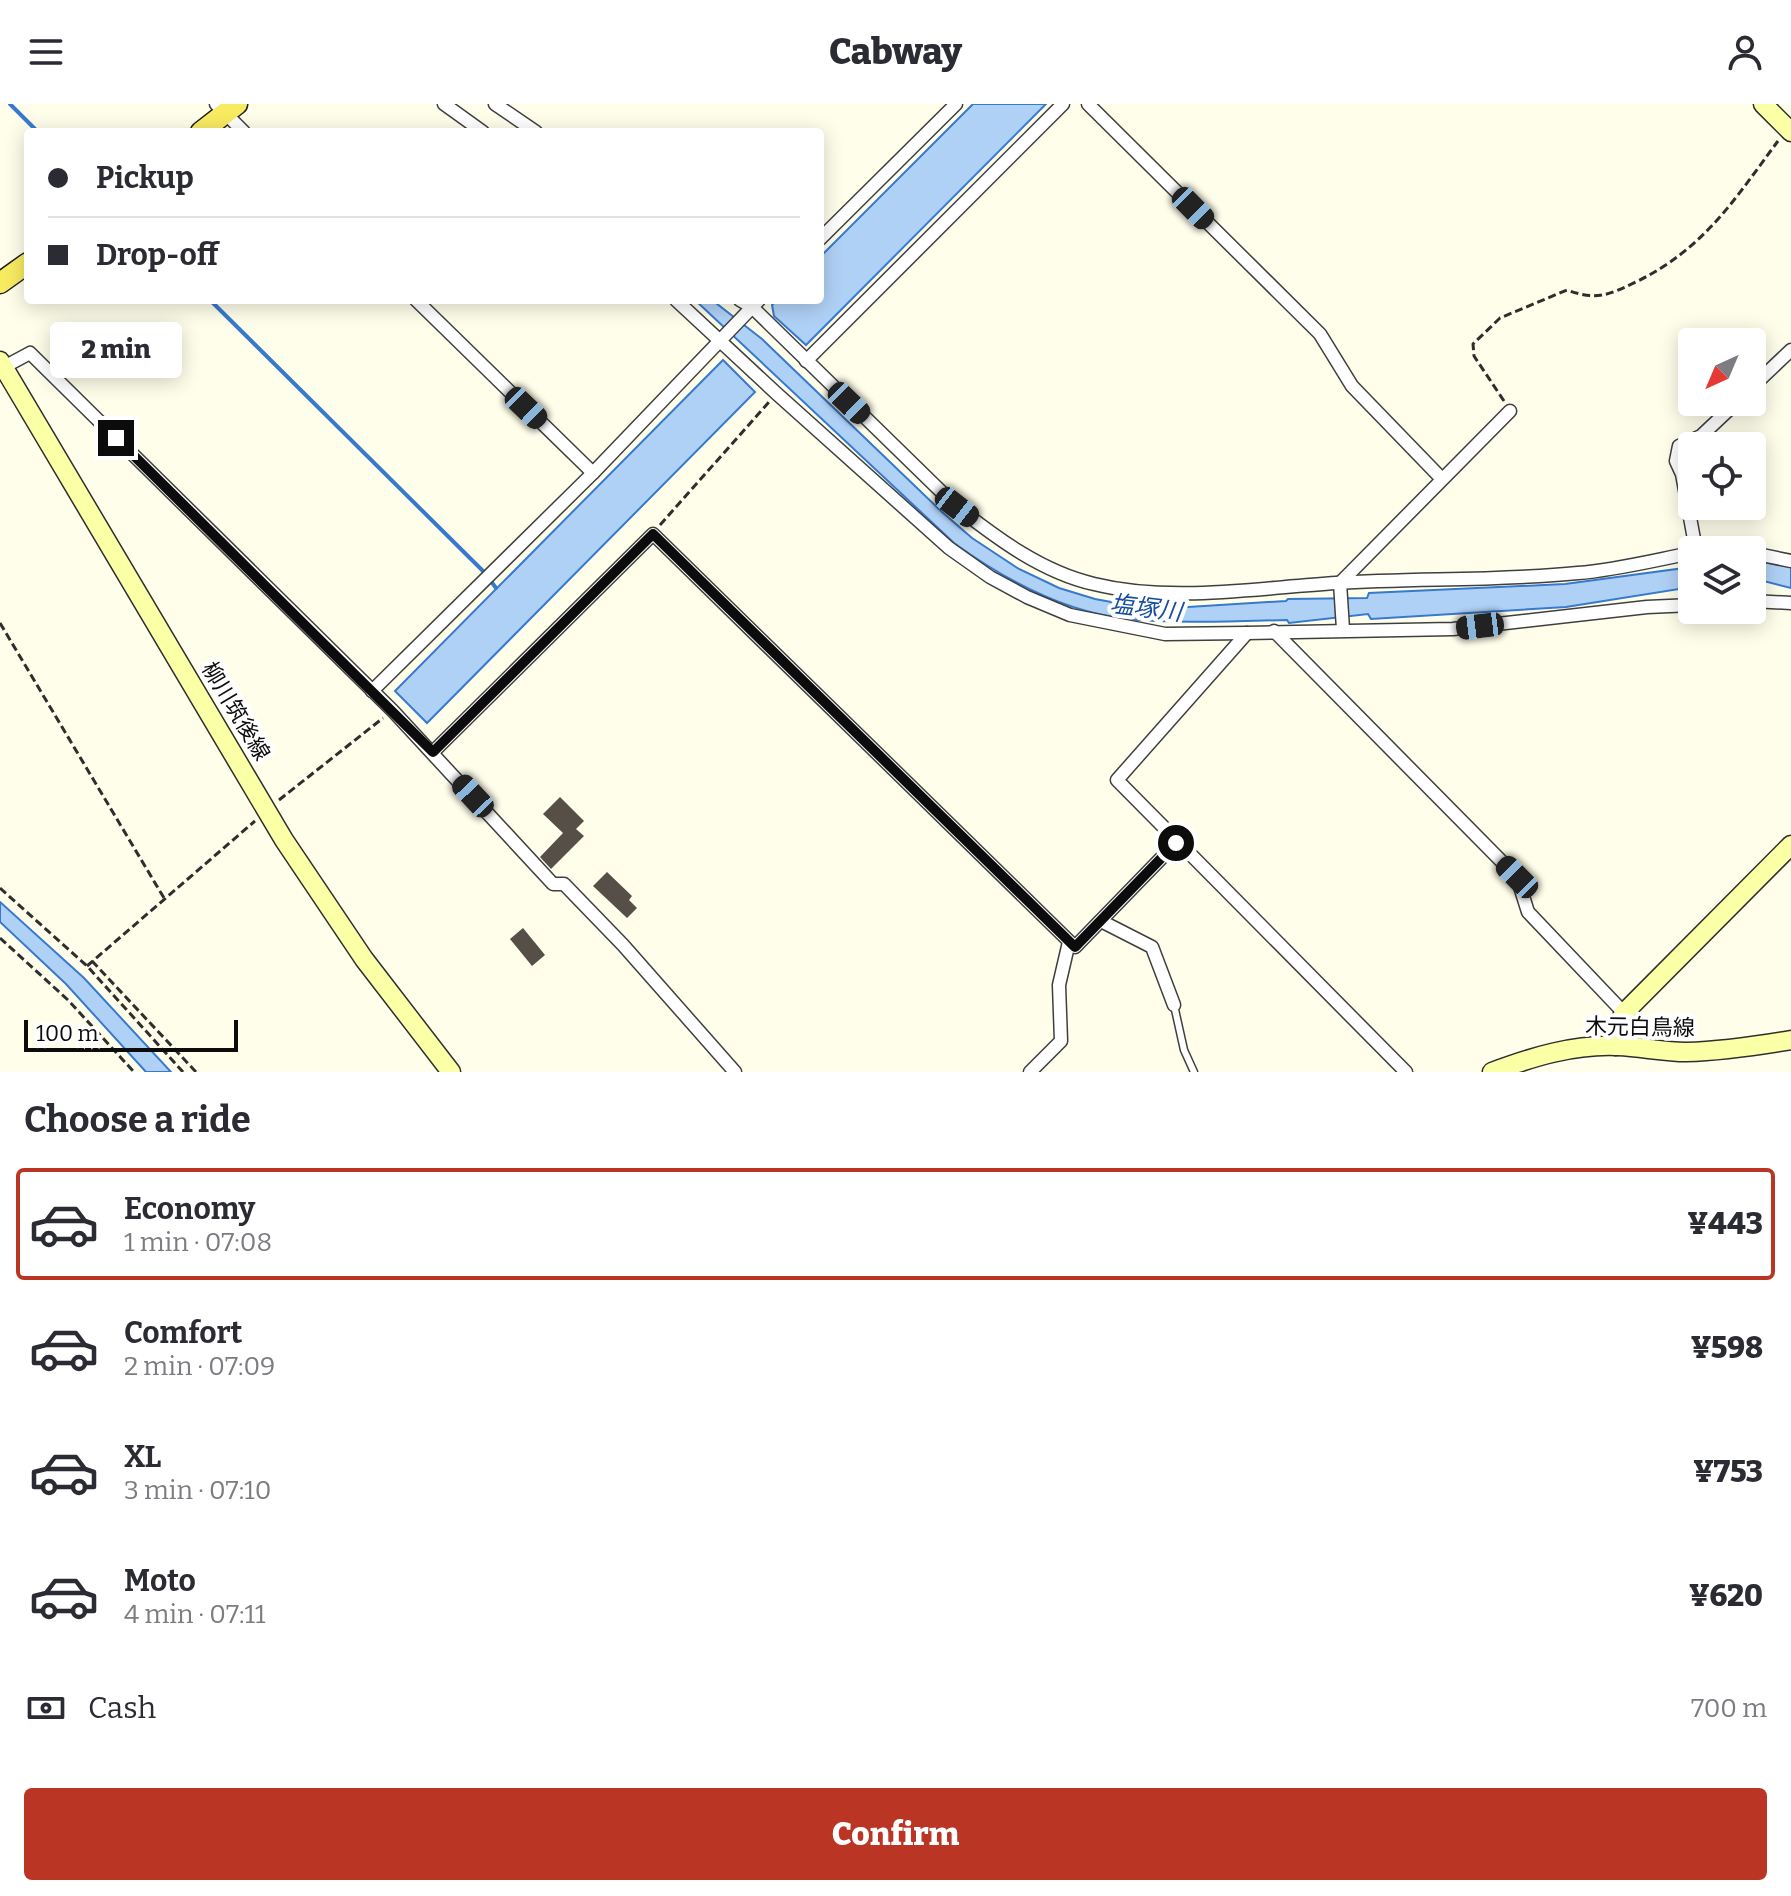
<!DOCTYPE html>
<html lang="en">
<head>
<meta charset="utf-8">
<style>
  body { margin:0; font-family:Bitter,"Noto Sans JP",serif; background:#f7f7f7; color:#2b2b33; height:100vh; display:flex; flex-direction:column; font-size:30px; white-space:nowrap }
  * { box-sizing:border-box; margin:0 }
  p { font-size:26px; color:#7c7c81 }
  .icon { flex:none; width:44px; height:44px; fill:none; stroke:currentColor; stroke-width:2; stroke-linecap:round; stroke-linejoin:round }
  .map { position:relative; height:968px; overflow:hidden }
  .panel { display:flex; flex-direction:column; background:#fff; flex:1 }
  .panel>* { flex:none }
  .top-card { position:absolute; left:24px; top:24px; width:800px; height:176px; border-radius:8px; box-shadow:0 4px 20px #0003; display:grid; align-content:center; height:176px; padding:0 24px; background:#fff }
  .needle { width:52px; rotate:224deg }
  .fabs { position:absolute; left:1678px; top:224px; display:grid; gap:16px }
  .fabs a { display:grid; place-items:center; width:88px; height:88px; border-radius:8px; background:#fff; box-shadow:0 4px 20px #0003; font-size:40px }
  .scale { position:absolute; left:24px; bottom:20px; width:214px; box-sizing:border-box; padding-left:8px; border:4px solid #0c0c0c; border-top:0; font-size:22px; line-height:28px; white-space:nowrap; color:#0c0c0c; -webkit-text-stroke:6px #fff; paint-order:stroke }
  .end { position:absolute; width:36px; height:36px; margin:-18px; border:10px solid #0c0c0c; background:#fff; box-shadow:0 0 0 4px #fff }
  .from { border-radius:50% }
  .bubble { position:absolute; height:56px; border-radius:8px; background:#fff; box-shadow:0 4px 20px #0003; font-size:26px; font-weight:800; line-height:56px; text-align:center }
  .car { position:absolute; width:24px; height:48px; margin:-24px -12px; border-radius:10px; box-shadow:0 0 6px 2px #0007; background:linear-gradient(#222 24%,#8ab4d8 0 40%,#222 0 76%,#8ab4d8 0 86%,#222 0) }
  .top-card b { display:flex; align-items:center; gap:28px; height:76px; font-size:30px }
  .top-card b+b { border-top:2px solid #e1e1e2 }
  .top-card i { width:20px; height:20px; background:#2b2b33 }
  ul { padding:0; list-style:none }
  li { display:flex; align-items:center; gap:24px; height:112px; margin:0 16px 12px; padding:0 8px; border:4px solid transparent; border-radius:8px }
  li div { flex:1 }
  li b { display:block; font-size:30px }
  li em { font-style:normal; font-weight:800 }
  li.on { border-color:#bb3525 }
  li>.icon { width:72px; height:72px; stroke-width:1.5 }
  h2 { padding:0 24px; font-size:36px; line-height:96px }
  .pay { display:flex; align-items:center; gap:20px; height:88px; padding:0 24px; font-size:30px }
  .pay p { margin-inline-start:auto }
  .action { display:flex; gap:16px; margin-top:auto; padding:16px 24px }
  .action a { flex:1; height:92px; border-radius:8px; background:#bb3525; color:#fff; font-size:32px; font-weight:800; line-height:92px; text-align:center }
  header { display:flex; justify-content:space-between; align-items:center; height:104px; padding:0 24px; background:#fff; font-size:36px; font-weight:800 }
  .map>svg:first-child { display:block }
  .water { fill:#b0d1f6; stroke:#377acd; stroke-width:2 }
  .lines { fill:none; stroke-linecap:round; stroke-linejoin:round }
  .stream { stroke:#377acd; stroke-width:4 }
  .building { fill:#554f48 }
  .lane-casing { stroke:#3f3f3f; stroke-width:9 }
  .street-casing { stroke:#3f3f3f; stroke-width:15 }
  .secondary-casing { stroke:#2e2e2e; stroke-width:21 }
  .primary-casing { stroke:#1d1d1d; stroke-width:23 }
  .path { stroke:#2e2e2e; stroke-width:3; stroke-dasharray:8 4; stroke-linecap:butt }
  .lane { stroke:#fff; stroke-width:6 }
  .street { stroke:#fff; stroke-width:12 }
  .secondary { stroke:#fbffa6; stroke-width:18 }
  .primary { stroke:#f8eb62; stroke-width:20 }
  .route { stroke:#0c0c0c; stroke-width:10 }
  .labels { text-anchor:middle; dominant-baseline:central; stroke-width:8; stroke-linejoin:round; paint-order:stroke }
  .street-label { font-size:22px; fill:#0c0c0c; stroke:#fff }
  .water-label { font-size:24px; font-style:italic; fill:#164d9d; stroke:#fff }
</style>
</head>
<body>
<header><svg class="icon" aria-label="menu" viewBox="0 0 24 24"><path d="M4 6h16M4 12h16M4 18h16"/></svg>Cabway<svg class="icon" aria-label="person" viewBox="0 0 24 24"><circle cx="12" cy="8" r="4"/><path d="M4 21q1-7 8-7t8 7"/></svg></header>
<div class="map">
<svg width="1791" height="968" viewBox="0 0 1791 968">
  <rect width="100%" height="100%" fill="#fffeeb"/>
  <g class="water">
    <polygon points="973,0 1046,0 806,241 774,212 772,201 777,196 820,196 820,153"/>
    <path d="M695,196h17l50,39 180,173 30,26 47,31 40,19 36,11 38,7 39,2 114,-7 2,-2 79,-1 2,-5 196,-9 127,-17v20l-126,20 -195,12 -3,-5 -79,9 -2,-3c-53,1 -107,4 -160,-1 -64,-7 -122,-39 -173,-76z"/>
    <polygon points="723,256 755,288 427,619 395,587"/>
    <polygon points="1752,456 1791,463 1791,484 1752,474"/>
    <polygon points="0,798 84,874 171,968 146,968 66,880 0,818"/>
  </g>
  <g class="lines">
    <g class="stream">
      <polyline points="10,0 38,28"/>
      <polyline points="210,196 484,468 496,484"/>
    </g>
  </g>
  <g class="building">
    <polygon points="560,693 584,717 576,725 584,732 551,765 540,753 563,729 543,710"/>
    <polygon points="607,768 632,792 629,796 637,804 627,814 593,782"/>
    <polygon points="523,824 545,851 532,862 510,835"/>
  </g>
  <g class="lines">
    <g class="lane-casing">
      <polyline id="lane" points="1174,901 1184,946 1194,968"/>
    </g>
    <g class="street-casing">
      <g id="street">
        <polyline points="216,0 244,28"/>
        <polyline points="444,0 483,28"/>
        <polyline points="495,0 536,28"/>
        <polyline points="1088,0 1320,230 1352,282 1441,374"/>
        <polyline points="820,135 956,0"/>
        <polyline points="416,196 593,369"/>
        <polyline points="676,196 776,289 949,444 990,473 1027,493 1070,511 1165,530 1247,529 1453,525 1647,503 1692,501"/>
        <path d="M740,196l12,7 205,200c41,32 85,65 137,77 78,19 162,4 242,-1 80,-5 162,-2 242,-10 38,-3 77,-13 114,-20"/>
        <polyline points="806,257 1063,0"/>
        <polyline points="4,263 30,249 393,607 553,780 564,780 623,841 735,968"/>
        <polyline points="1752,283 1791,246"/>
        <polyline points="1696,446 1682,370 1676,357 1679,342 1701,332 1737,298"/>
        <polyline points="1752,449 1791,457"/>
        <polyline points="1752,497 1791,499"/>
        <polyline points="1343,525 1340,479 1510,307"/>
        <polyline points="1274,527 1517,773 1528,808 1624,909"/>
        <polyline points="1247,529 1117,676 1406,968"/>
        <polyline points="372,587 593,369 759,196"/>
        <polyline points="433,648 653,430 1075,843 1176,739"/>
        <polyline points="1101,817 1152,843 1174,901"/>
        <polyline points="1030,968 1061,937 1059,881 1069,838"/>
      </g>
    </g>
    <g class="secondary-casing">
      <g id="secondary">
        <polyline points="1763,0 1791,28"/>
        <polyline points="0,257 284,736 364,855 451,968"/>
        <polyline points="1616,942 1619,919 1624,909 1791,741"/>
        <path d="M1492,968c40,-15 82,-28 126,-26 23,1 46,6 68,6 36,-1 70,-6 105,-12"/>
      </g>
    </g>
    <g class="primary-casing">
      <g id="primary">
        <polyline points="201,28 237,0"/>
        <polyline points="0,179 28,159"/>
      </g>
    </g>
    <g class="path">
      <path d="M1504,297l-30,-45 -1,-12 27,-26 67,-28c30,11 41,5 69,-8 69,-34 98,-82 142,-141"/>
      <polyline points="660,421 769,298"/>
      <polyline points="0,519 164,794"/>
      <polyline points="279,696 383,614"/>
      <polyline points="0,784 87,862 183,968"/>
      <polyline points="0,834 68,896 134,968"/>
      <polyline points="92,857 196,968"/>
      <polyline points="87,862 255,717"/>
    </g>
    <use href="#lane" class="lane"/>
    <use href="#street" class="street"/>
    <use href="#secondary" class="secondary"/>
    <use href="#primary" class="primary"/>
  </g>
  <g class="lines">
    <polyline class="route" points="116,334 433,648 653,430 1075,843 1176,739"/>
  </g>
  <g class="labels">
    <g class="street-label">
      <text transform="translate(236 607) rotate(59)">柳川筑後線</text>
      <text transform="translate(1640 923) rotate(1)">木元白鳥線</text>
    </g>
    <g class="water-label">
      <text transform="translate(1146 504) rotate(7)">塩塚川</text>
    </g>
  </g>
</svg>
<div class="fabs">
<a><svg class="needle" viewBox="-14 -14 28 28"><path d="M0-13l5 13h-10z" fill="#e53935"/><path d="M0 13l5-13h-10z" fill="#7c7c81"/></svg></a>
<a><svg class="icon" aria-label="locate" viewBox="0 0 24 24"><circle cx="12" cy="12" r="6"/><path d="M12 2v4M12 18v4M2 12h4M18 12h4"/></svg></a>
<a><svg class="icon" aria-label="layers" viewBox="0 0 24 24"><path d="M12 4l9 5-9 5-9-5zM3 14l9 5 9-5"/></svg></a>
</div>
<div class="scale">100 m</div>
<i class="end from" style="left:1176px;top:739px"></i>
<i class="end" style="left:116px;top:334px"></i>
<div class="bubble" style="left:50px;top:218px;width:132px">2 min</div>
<i class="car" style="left:1193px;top:104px;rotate:135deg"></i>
<i class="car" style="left:849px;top:299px;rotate:134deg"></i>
<i class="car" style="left:526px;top:304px;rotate:134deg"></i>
<i class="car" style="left:957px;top:403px;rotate:128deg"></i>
<i class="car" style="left:1480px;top:522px;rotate:263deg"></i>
<i class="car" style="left:473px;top:692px;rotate:317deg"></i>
<i class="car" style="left:1517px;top:773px;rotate:315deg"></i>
<div class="top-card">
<b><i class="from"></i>Pickup</b>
<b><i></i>Drop-off</b>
</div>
</div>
<section class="panel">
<h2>Choose a ride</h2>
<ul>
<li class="on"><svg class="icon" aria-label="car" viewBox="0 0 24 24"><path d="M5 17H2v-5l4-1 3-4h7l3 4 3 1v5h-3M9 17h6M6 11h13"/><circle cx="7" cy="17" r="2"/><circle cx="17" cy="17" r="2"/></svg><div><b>Economy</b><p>1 min · 07:08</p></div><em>¥443</em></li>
<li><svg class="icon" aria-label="car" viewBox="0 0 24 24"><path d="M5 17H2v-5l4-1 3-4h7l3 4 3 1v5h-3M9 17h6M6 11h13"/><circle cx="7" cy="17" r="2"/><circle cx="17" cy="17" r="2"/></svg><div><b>Comfort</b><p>2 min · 07:09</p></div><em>¥598</em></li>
<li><svg class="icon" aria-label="car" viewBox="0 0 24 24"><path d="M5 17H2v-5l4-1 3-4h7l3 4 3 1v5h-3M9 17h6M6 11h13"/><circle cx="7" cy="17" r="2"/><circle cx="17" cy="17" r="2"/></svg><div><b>XL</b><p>3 min · 07:10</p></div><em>¥753</em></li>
<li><svg class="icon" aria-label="car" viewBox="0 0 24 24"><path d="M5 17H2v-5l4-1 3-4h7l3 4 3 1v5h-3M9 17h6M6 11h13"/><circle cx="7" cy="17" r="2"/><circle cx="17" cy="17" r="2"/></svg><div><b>Moto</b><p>4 min · 07:11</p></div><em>¥620</em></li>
</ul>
<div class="pay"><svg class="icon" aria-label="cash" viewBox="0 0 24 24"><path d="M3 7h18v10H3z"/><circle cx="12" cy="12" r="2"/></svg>Cash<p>700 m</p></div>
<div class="action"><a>Confirm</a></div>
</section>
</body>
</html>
